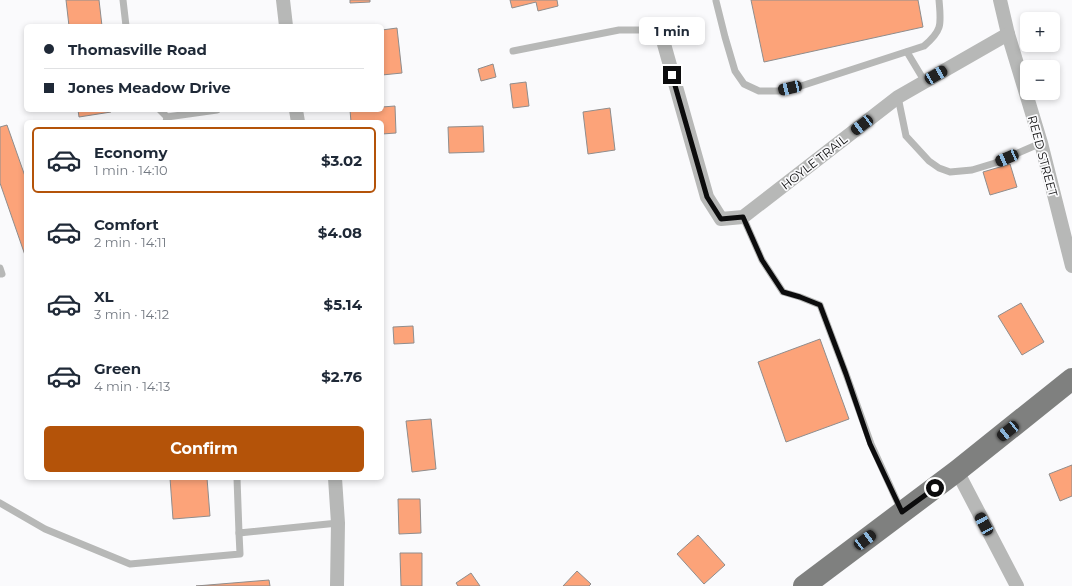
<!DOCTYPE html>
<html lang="en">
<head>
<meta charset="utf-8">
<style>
  body { margin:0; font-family:Montserrat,sans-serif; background:#f2f2f3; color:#1f2937; height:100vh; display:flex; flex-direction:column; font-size:15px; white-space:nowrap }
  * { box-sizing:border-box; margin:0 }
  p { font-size:13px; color:#747a83 }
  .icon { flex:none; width:22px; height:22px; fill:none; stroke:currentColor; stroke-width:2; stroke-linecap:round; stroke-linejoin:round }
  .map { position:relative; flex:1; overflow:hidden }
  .side { position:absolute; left:24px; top:120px; width:360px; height:360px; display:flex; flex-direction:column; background:#fff; border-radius:6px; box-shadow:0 2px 6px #0003 }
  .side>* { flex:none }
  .hud { position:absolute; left:24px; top:24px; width:360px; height:88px; border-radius:6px; box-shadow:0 2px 6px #0003; display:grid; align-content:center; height:88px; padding:0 20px; background:#fff }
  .fabs { position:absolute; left:1020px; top:12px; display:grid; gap:8px }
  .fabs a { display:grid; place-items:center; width:40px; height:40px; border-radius:6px; background:#fff; box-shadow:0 2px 6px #0003; font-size:20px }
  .end { position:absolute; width:18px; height:18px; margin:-9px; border:5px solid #0c0c0d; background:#fff; box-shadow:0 0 0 2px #fff }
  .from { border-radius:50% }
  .bubble { position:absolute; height:28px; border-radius:6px; background:#fff; box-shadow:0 2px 6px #0003; font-size:13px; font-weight:700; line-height:28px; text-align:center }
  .car { position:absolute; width:12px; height:24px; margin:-12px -6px; border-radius:5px; box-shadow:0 0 3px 1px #0007; background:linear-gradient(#222 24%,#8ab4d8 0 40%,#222 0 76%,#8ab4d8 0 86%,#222 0) }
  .hud b { display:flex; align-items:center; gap:14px; height:38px; font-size:15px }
  .hud b+b { border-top:1px solid #e0e1e3 }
  .hud i { width:10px; height:10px; background:#1f2937 }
  ul { padding:7px 0 0; list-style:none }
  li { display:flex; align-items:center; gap:12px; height:66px; margin:0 8px 6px; padding:0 12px; border:2px solid transparent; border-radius:6px }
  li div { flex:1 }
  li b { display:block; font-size:15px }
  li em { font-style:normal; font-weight:700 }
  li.current { border-color:#b45309 }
  li>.icon { width:36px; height:36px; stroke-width:1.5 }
  .primary-button { display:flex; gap:8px; margin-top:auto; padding:8px 20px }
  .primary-button a { flex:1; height:46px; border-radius:6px; background:#b45309; color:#fff; font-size:16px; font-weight:700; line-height:46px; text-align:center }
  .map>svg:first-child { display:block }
  .building { fill:#fca379; stroke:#8f8d8d }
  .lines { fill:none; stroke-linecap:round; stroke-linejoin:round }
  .lane { stroke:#b7b8b7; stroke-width:7 }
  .street { stroke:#b7b8b7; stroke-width:14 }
  .primary { stroke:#7f807f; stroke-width:22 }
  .route { stroke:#0c0c0d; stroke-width:5 }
  .labels { text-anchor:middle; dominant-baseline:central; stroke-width:3.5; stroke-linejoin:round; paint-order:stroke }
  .street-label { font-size:12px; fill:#0c0c0d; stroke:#fafafc }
</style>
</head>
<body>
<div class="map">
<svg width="1072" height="586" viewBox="0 0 1072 586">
  <rect width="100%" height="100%" fill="#fafafc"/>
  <g class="building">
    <polygon points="66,0 99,0 102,26 69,26"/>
    <polygon points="350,0 370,0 370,2 350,3"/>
    <polygon points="510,0 557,0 558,6 538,11 536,2 512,8"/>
    <polygon points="751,0 918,0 923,27 764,62"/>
    <polygon points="397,28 402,73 382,75 382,30"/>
    <polygon points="493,64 496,77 481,81 478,69"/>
    <polygon points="526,82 529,106 513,108 510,84"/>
    <polygon points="395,106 396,133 382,134 382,122 351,122 350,110 382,110 382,107"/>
    <polygon points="610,108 615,150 588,154 583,112"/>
    <polygon points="78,110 111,110 111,112 79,117"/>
    <polygon points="7,125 26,179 26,258 0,183 0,127"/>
    <polygon points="483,126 484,152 449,153 448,127"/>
    <polygon points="1010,164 1017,187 990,195 983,172"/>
    <polygon points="1021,303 1044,342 1022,355 998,316"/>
    <polygon points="413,326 414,343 394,344 393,327"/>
    <polygon points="820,339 849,419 786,442 758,362"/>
    <polygon points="431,419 436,469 412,472 406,421"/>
    <polygon points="1072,465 1072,496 1060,501 1049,474"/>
    <polygon points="170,478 207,478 210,516 173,519"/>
    <polygon points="398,499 420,499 421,533 399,534"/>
    <polygon points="698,535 725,565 704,584 677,554"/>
    <polygon points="400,553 422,553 422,586 401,586"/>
    <polygon points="577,571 591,584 589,586 563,586"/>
    <polygon points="471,573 480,586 458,586 456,583"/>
    <polygon points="269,580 270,586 196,586"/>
  </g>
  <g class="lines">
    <g class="lane">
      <polyline points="123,0 126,26"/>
      <path d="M716,1l9,36 10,34 9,13 15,7h20l22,-5 123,-40c19,-16 17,-22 15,-46"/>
      <polyline points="513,51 619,30 653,30 664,44"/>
      <polyline points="907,52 925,82"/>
      <polyline points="898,97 906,136 929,161 939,168 950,172 972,170 995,163 1041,143"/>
      <polyline points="160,110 167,117 166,122"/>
      <polyline points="167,117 217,110"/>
      <polyline points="743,217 762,260 783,292 800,297 820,305 846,374 871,444 901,510"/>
      <polyline points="0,268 2,274 0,274"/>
      <polyline points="237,478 239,533 338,523"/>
      <polyline points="0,503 45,529 130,564 240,554 239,533"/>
    </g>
    <g class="street">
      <polyline points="283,0 286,26"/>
      <polyline points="1000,0 1008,34 1041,143 1072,266"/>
      <polyline points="664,44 707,197 721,219 743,217 898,97 1008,34"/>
      <polyline points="296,110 298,122"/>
      <polyline points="957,471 1017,586"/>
      <polyline points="335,478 338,523 337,586"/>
    </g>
    <polyline class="primary" points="804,586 957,471 1072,379"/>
  </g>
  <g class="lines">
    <polyline class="route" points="672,75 707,197 721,219 743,217 762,260 783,292 800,297 820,305 846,374 870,444 902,512 935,488"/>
  </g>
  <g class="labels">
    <g class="street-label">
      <text transform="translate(1043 156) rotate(75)">REED STREET</text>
      <text transform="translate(814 162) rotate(-38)">HOYLE TRAIL</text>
    </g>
  </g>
</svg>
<div class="fabs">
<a>+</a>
<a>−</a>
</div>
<i class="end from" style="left:935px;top:488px"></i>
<i class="end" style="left:672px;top:75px"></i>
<div class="bubble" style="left:639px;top:17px;width:66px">1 min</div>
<i class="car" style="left:936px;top:75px;rotate:60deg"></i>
<i class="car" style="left:790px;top:88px;rotate:257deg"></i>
<i class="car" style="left:862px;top:125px;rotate:233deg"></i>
<i class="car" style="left:1007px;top:158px;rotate:247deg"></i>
<i class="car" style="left:1008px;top:431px;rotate:231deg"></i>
<i class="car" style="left:984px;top:524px;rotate:332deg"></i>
<i class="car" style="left:865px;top:540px;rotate:53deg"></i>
<div class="hud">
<b><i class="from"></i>Thomasville Road</b>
<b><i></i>Jones Meadow Drive</b>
</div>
<section class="side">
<ul>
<li class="current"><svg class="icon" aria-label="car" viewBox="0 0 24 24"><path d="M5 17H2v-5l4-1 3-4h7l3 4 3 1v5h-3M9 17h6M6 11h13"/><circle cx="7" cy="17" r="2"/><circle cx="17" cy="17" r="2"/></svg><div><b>Economy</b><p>1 min · 14:10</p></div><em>$3.02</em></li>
<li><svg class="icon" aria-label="car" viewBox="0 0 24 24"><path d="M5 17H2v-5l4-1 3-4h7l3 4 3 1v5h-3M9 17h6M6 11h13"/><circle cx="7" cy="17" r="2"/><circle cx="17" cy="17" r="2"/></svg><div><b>Comfort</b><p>2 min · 14:11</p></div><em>$4.08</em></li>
<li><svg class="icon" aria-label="car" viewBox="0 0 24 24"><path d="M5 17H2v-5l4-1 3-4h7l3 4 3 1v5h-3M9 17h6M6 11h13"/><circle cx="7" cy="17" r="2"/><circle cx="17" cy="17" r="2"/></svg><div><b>XL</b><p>3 min · 14:12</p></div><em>$5.14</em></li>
<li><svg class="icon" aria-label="car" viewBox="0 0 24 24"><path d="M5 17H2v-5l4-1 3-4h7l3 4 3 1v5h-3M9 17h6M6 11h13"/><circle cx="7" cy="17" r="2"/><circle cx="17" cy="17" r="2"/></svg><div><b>Green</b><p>4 min · 14:13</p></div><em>$2.76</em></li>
</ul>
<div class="primary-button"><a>Confirm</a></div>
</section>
</div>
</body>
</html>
